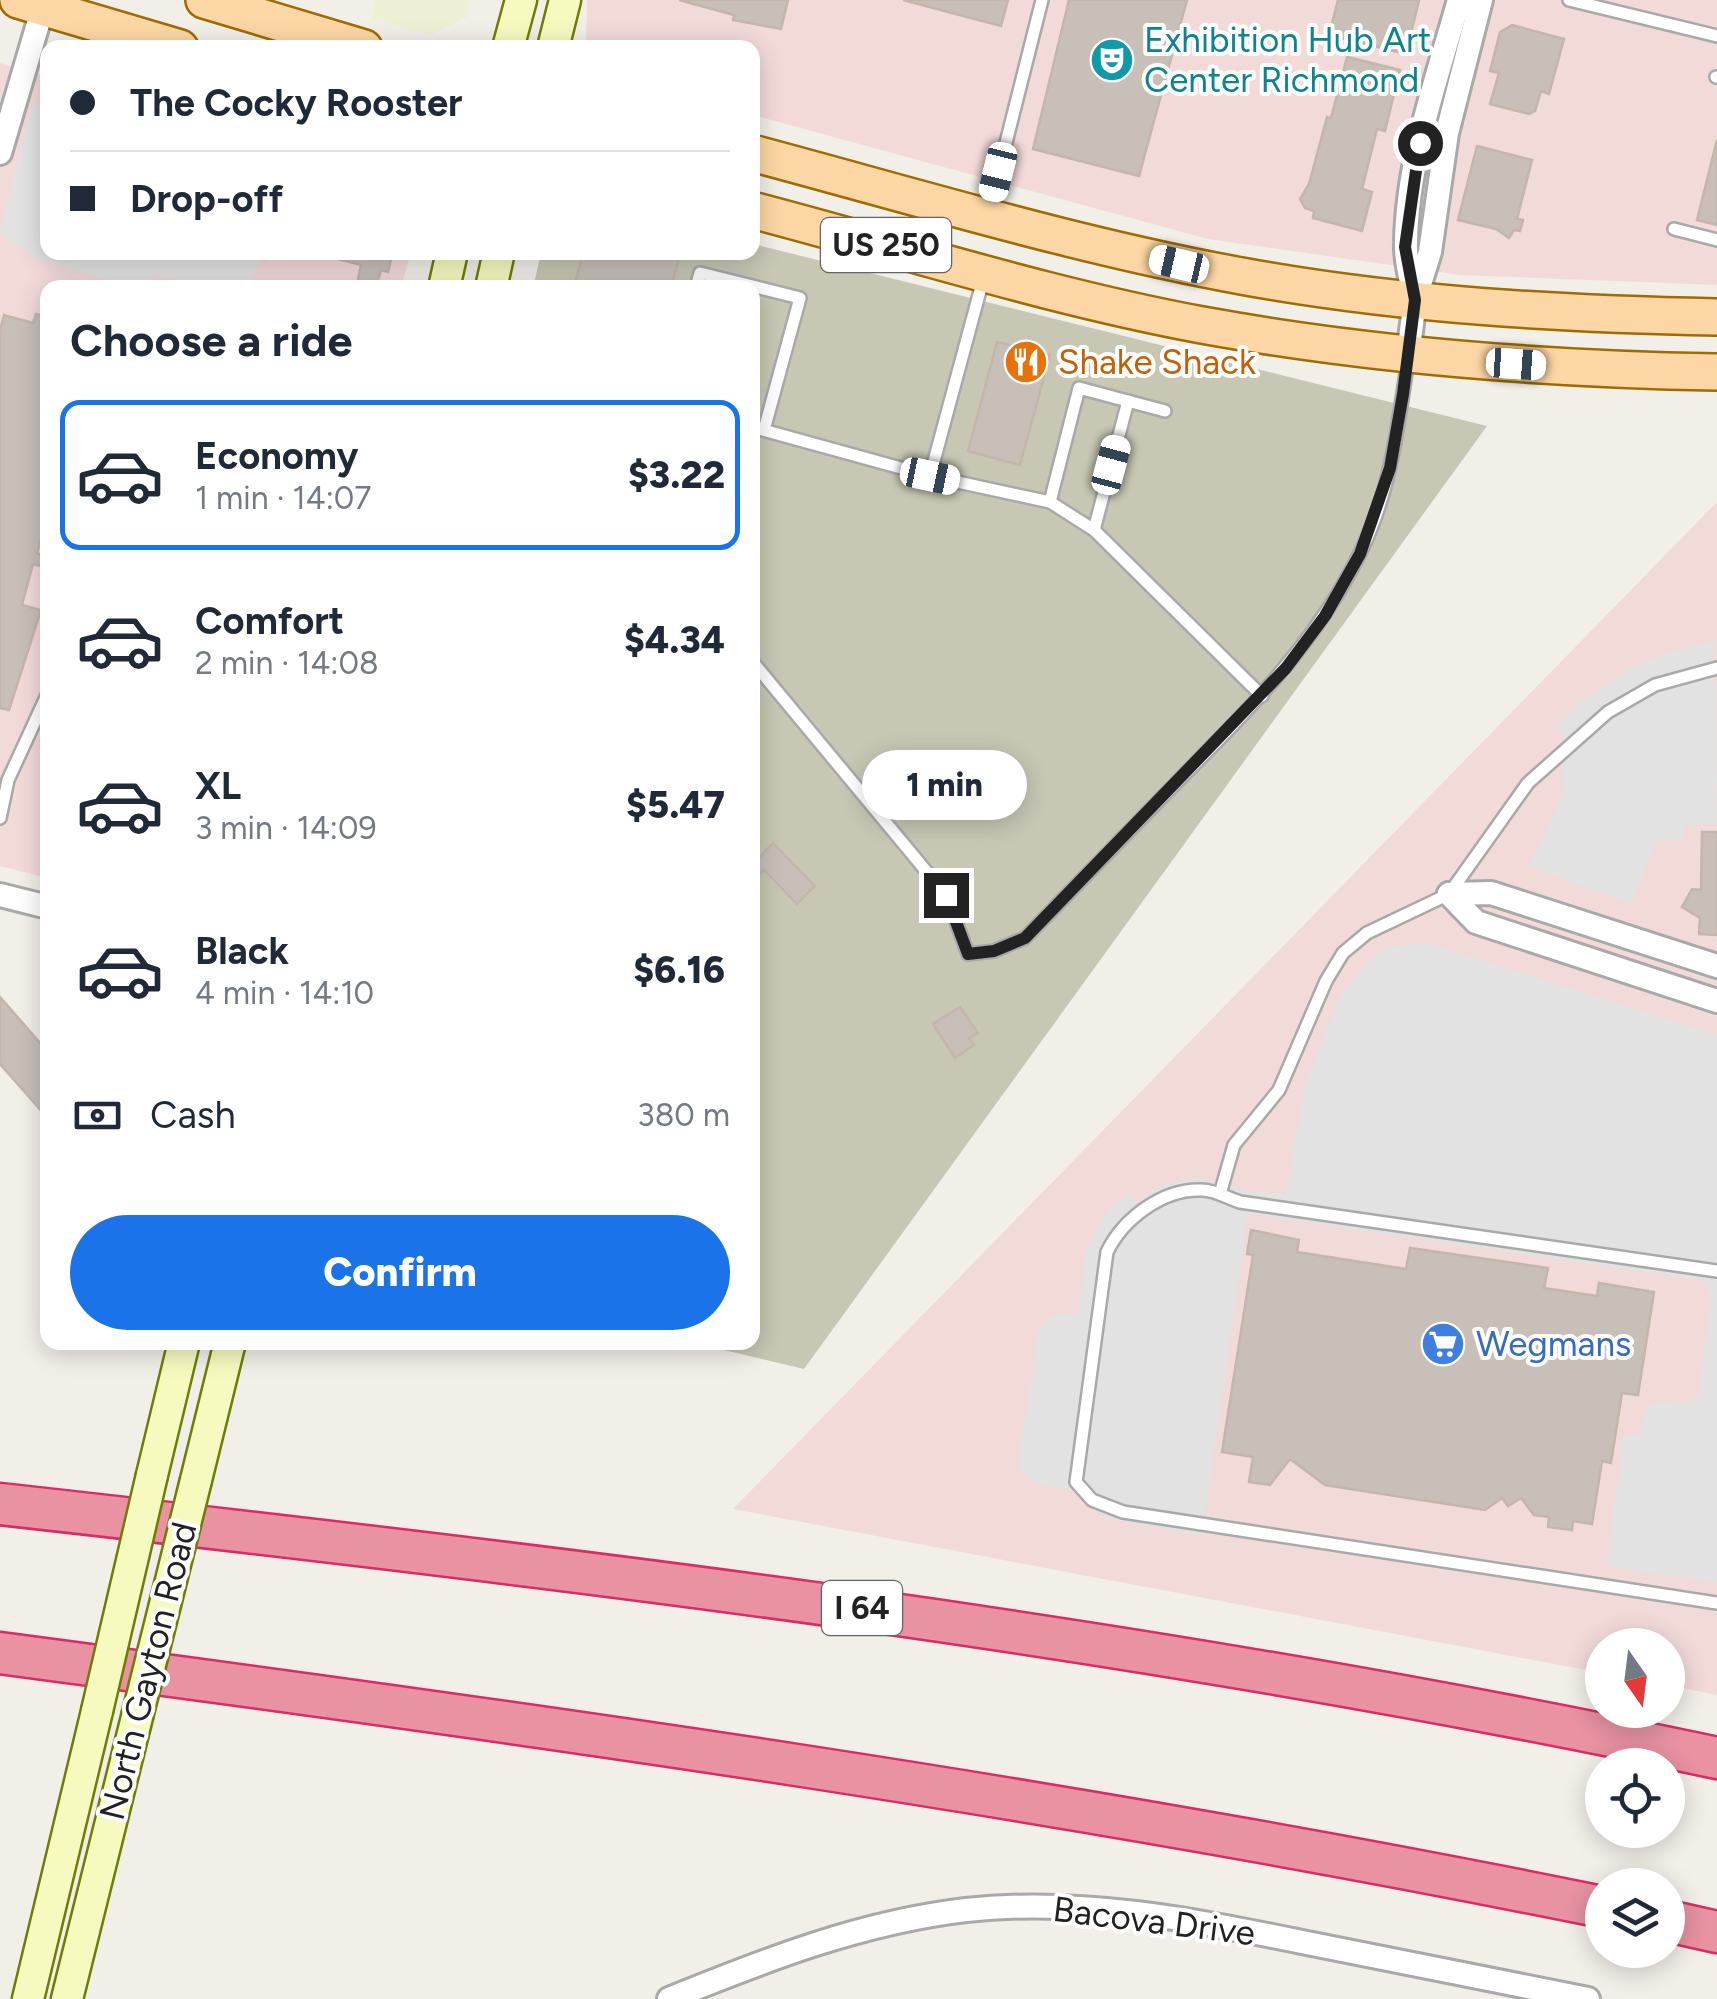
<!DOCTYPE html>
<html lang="en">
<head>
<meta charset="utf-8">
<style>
  body { margin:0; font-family:Figtree,sans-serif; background:#f6f6f7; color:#1f2937; height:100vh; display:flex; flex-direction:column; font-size:38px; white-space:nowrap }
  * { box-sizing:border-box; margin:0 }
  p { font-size:32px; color:#747a83 }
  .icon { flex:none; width:55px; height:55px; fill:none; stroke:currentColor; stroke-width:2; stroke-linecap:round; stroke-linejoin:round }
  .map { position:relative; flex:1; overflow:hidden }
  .details { position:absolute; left:40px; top:280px; width:720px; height:1070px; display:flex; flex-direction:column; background:#fff; border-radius:20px; box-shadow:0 5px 25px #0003 }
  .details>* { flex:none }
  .top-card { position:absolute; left:40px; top:40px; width:720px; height:220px; border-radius:20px; box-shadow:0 5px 25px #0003; display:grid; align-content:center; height:220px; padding:0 30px; background:#fff }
  .needle { width:65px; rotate:166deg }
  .buttons { position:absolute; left:1585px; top:1628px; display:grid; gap:20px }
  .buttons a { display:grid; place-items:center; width:100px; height:100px; border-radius:50%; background:#fff; box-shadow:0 5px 25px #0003; font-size:50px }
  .end { position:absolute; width:45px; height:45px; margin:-22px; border:12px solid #222; background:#fff; box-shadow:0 0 0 5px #fff }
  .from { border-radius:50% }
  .bubble { position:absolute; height:70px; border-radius:35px; background:#fff; box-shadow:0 5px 25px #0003; font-size:32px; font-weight:800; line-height:70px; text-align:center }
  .car { position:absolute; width:30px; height:60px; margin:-30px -15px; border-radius:12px; box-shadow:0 0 8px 2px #0007; background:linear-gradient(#fff 24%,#345 0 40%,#fff 0 76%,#345 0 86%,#fff 0) }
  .top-card b { display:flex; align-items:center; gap:35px; height:95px; font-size:38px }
  .top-card b+b { border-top:2px solid #e0e1e3 }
  .top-card i { width:25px; height:25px; background:#1f2937 }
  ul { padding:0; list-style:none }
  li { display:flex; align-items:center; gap:30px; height:150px; margin:0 20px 15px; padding:0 10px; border:5px solid transparent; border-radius:20px }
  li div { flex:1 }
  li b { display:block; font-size:38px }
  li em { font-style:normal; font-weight:800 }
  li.on { border-color:#1a73e8 }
  li>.icon { width:90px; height:90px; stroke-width:1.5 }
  h2 { padding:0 30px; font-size:45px; line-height:120px }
  .pay { display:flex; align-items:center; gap:25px; height:110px; padding:0 30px; font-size:38px }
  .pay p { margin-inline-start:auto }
  .button { display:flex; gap:20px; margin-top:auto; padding:20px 30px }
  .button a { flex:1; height:115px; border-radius:60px; background:#1a73e8; color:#fff; font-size:40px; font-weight:800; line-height:115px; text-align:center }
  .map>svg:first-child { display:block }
  .commercial { fill:#f2dad9 }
  .construction { fill:#c7c7b4 }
  .farmland { fill:#eef0d5 }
  .parking { fill:#e2e2e2 }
  .building { fill:#c7bfb8; stroke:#c4b6ab; stroke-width:2.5 }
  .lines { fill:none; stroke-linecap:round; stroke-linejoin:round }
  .lane-casing { stroke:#a9a9a9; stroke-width:16 }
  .street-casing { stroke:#a9a9a9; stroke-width:28 }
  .secondary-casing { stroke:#707d05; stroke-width:35 }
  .primary-casing { stroke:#a06b00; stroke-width:40 }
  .highway-casing { stroke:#dc2a67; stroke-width:45 }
  .lane { stroke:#fff; stroke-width:11 }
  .street { stroke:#fff; stroke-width:22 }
  .secondary { stroke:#f7fabf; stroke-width:30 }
  .primary { stroke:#fcd6a4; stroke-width:35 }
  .highway { stroke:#e892a2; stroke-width:40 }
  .secondary-bridge-casing { stroke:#707d05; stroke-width:35; stroke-linecap:butt }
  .secondary-bridge { stroke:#f7fabf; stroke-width:30 }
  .route { stroke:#222; stroke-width:12 }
  .labels { text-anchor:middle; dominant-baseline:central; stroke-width:8; stroke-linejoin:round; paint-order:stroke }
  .shield { fill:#fff; stroke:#646464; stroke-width:2.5 }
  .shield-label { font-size:32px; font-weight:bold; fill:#222 }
  .culture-label { font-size:35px; fill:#0d838f; stroke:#fff; text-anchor:start }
  .food-label { font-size:35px; fill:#c56008; stroke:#fff; text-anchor:start }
  .shop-label { font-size:35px; fill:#366cbe; stroke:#fff; text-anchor:start }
  .street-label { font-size:35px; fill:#222; stroke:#fff }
</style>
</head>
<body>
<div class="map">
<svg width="1717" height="1999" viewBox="0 0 1717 1999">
  <rect width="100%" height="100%" fill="#f2efe9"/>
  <g class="commercial">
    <polygon points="587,0 1717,0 1717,285 1460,275 1208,239 753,115 752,48 586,48"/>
    <polygon points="0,63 47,76 48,252 411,253 401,287 48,288 47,878 0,866"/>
    <polygon points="1717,502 1717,1695 1668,1685 1668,1645 1602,1645 1602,1673 733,1509"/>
  </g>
  <polygon class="construction" points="753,244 1487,426 804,1369 694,1343 752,1342 752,288 533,288 541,253 752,252"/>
  <polygon class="farmland" points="376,0 471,0 467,17 431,35 371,19"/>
  <g class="parking">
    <polygon points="47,95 48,252 261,253 251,287 207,287 155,275 148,287 130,287 36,258 0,233 31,108"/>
    <polygon points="1714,642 1717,825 1684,825 1683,840 1657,840 1631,904 1529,866 1561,799 1565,739 1554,728 1578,704 1628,670 1665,653"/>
    <polygon points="1427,943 1717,1035 1717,1582 1606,1566 1624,1436 1641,1435 1642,1416 1652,1403 1690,1402 1698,1396 1711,1302 1708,1289 1699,1280 1248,1214 1202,1536 1104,1518 1072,1490 1038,1485 1021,1472 1018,1463 1039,1329 1053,1315 1078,1314 1086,1251 1107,1210 1129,1193 1137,1205 1159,1186 1199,1177 1250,1191 1286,1194 1305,1084 1343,991 1373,957 1390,948"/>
  </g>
  <g class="building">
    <polygon points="679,0 788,0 781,29 733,20 734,15"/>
    <polygon points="903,0 1008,0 1001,26"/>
    <polygon points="1069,0 1187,0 1139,176 1033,149"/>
    <polygon points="1338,0 1419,0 1406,54 1329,35"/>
    <polygon points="1512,25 1564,39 1549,94 1541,91 1535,111 1529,114 1490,104 1499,73 1490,71 1500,32"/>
    <polygon points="1347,57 1400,70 1385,131 1377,129 1362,189 1372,192 1362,231 1313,218 1314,211 1305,208 1300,199 1309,184 1327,117 1331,118"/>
    <polygon points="1717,140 1717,225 1697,220"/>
    <polygon points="1477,146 1532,160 1517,219 1523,220 1520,231 1514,230 1509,238 1496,229 1458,220"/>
    <polygon points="393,252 388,272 381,270 376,288 356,288 361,265 319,254"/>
    <polygon points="583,252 659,252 679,258 671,288 574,288"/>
    <polygon points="36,314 48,317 48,513 37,553 48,558 45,567 33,564 22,605 41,610 9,710 0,708 0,331 4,315 33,323"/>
    <polygon points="997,342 1050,355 1020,465 968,451"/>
    <polygon points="1702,832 1717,832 1717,935 1699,934 1700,918 1682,907 1692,889 1701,890"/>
    <polygon points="773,843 815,886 797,904 764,870 761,873 752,865"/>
    <polygon points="0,997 48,1052 46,1116 0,1064"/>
    <polygon points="960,1007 978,1033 969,1038 974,1045 955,1058 933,1024"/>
    <polygon points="1251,1230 1299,1240 1297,1252 1406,1269 1410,1248 1548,1268 1544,1288 1597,1296 1599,1283 1654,1292 1638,1395 1622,1393 1611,1463 1602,1461 1592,1524 1573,1521 1572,1530 1548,1527 1549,1517 1534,1515 1521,1498 1508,1506 1502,1498 1485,1510 1325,1485 1290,1459 1270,1485 1249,1482 1253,1457 1222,1452 1253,1255 1247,1254"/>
  </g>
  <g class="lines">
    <g class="lane-casing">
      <g id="lane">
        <polyline points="1569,0 1717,36"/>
        <polyline points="1716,77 1717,77"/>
        <polyline points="988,214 1042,0"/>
        <polyline points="1674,229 1717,240"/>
        <polyline points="696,288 700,273 800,298 764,430"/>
        <polyline points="752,427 930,476 984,276"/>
        <polyline points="930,476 1050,502 1094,530 1262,696"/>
        <polyline points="1050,502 1079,388 1165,411"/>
        <polyline points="1094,530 1128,401"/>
        <path d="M752,661l194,234 22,59 26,-3 31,-13c53,-55 106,-109 159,-163 72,-73 142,-143 184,-239 24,-56 31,-117 40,-177"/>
        <polyline points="0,818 8,780 48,693"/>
        <polyline points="1220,1194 1234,1145 1279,1090 1326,981 1343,953 1367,933 1449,894 1528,783 1608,712 1655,685 1717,668"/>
        <path d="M1717,1271l-477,-69c-13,-4 -25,-12 -38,-12 -39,-2 -79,29 -95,62l-31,230 16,18 31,12 594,91"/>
      </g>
    </g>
    <g class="street-casing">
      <g id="street">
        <polyline points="0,153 43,7"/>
        <path d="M1414,297c-3,-17 -9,-37 -8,-54 1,-82 31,-165 53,-243"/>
        <polyline points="1408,355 1415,300 1430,252 1447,133 1481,0"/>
        <polyline points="1449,894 1476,922 1717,1001"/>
        <polyline points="1449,894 1491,893 1717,966"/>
        <polyline points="0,895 48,907"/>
        <path d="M669,1999c96,-39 193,-77 297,-89 118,-13 232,11 346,34 92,19 184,37 276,55"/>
      </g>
    </g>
    <g class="secondary-casing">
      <g id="secondary">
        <polyline points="508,48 521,0"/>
        <polyline points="553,48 565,0"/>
        <polyline points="444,288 452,252"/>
        <polyline points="491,288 499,252"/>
        <polyline points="152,1475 184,1342"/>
        <polyline points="196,1480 230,1342"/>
        <polyline points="28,1999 97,1711"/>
        <polyline points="67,1999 137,1717"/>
      </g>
    </g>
    <g class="primary-casing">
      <g id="primary">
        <polyline points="18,0 180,48"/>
        <polyline points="204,0 364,48"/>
        <path d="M752,153c165,44 328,94 495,124 156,28 312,37 470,40"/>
        <path d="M752,210c149,39 299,87 450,115 171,31 342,44 515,47"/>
      </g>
    </g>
    <g class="highway-casing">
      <g id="highway">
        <path d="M0,1504c575,64 1150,133 1717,254"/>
        <path d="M0,1653c537,71 1072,146 1602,254"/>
        <polyline points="1668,1921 1717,1932"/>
      </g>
    </g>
    <use href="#lane" class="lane"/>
    <use href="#street" class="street"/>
    <use href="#secondary" class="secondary"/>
    <use href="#primary" class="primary"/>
    <use href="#highway" class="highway"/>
    <g class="secondary-bridge-casing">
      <g id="secondary-bridge">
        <polyline points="97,1711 152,1475"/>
        <polyline points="137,1717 196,1480"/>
      </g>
    </g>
    <use href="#secondary-bridge" class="secondary-bridge"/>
  </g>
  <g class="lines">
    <polyline class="route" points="946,895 968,954 994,951 1025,938 1286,668 1325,616 1360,554 1390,468 1403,394 1415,300 1405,247 1420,143"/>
  </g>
  <defs>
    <g id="theatre-disc" transform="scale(2.25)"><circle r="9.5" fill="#0f9aa8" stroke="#fff"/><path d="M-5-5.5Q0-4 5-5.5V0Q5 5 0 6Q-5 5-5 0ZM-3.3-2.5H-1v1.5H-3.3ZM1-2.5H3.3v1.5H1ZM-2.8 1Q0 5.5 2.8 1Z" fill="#fff"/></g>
    <g id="restaurant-disc" transform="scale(2.25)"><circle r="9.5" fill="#e8710a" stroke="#fff"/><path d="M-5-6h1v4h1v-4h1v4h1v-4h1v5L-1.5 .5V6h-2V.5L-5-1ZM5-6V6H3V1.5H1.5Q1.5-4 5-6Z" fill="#fff"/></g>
    <g id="supermarket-disc" transform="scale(2.25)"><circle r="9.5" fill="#3f7fe0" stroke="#fff"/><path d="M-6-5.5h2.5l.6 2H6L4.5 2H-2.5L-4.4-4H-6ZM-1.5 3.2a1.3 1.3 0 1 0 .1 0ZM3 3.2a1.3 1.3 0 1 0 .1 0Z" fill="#fff"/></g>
  </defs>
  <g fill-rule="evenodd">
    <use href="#theatre-disc" x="1112" y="60"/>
    <use href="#restaurant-disc" x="1026" y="362"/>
    <use href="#supermarket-disc" x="1443" y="1344"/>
  </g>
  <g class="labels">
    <g class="shield">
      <rect x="821" y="218" width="130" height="54" rx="8"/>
      <rect x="822" y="1581" width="80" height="54" rx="8"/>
    </g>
    <g class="shield-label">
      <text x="886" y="245">US 250</text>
      <text x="862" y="1608">I 64</text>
    </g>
    <g class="culture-label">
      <text x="1144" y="40">Exhibition Hub Art<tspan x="1144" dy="40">Center Richmond</tspan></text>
    </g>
    <g class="food-label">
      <text x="1058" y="362">Shake Shack</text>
    </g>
    <g class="shop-label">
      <text x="1476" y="1344">Wegmans</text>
    </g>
    <g class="street-label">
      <text transform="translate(148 1671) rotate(-76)">North Gayton Road</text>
      <text transform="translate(1154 1921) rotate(7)">Bacova Drive</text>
    </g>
  </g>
</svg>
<div class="buttons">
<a><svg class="needle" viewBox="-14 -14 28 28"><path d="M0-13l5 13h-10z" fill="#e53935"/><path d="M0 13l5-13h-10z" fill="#747a83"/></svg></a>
<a><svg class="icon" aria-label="locate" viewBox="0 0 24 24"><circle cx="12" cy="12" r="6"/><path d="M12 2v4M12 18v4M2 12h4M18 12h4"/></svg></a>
<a><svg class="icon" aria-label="layers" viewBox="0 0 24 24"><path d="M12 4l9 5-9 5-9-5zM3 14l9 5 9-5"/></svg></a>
</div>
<i class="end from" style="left:1420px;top:143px"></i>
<i class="end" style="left:946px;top:895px"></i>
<div class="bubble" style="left:862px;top:750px;width:165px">1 min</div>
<i class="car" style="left:998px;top:172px;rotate:194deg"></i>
<i class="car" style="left:1179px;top:264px;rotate:283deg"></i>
<i class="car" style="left:1516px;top:364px;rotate:94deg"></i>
<i class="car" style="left:1111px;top:465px;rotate:15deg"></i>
<i class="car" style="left:930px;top:476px;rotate:102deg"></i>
<div class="top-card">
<b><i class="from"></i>The Cocky Rooster</b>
<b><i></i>Drop-off</b>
</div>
<section class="details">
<h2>Choose a ride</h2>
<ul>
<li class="on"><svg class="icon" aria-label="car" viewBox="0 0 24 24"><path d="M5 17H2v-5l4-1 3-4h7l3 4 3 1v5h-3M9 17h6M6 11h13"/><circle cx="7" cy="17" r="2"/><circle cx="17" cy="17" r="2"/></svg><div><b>Economy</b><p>1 min · 14:07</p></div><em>$3.22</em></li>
<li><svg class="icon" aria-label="car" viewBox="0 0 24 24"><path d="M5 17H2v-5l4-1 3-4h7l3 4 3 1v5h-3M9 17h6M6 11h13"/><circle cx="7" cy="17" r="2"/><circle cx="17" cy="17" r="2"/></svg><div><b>Comfort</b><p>2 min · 14:08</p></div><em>$4.34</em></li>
<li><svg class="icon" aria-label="car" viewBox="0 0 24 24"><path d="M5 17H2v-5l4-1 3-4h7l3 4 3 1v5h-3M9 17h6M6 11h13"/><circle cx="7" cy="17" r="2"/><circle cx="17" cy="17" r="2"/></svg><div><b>XL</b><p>3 min · 14:09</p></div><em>$5.47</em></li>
<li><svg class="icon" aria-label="car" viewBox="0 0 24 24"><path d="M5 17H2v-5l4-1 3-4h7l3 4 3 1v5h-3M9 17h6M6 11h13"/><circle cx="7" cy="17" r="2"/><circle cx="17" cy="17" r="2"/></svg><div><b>Black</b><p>4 min · 14:10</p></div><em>$6.16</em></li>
</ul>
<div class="pay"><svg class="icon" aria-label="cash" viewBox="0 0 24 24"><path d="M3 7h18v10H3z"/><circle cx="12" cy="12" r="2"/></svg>Cash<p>380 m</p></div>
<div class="button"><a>Confirm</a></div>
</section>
</div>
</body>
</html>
